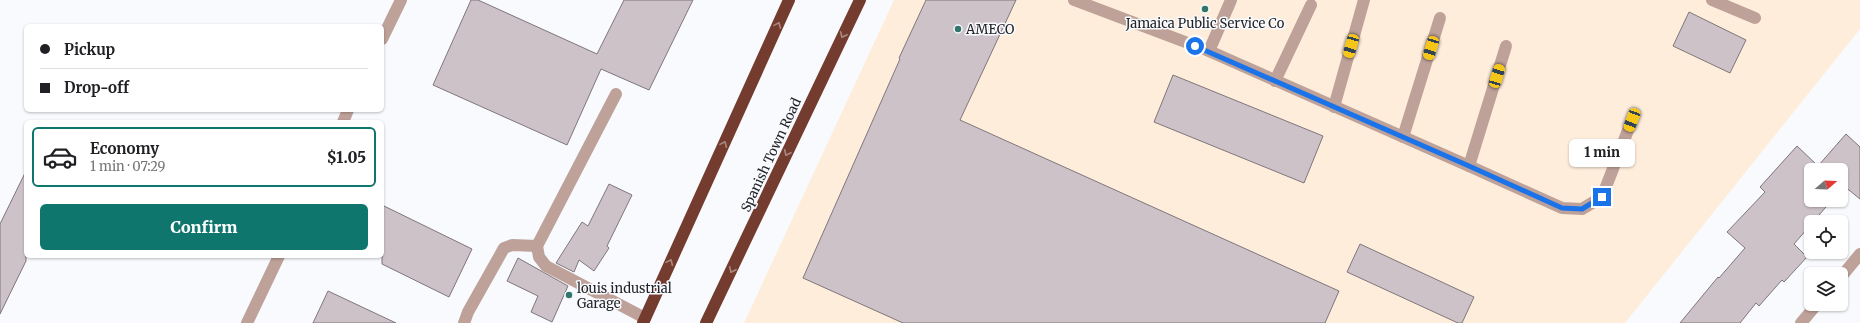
<!DOCTYPE html>
<html lang="en">
<head>
<meta charset="utf-8">
<style>
  body { margin:0; font-family:Merriweather,serif; background:#f2f2f2; color:#202124; height:100vh; display:flex; flex-direction:column; font-size:15px; white-space:nowrap }
  * { box-sizing:border-box; margin:0 }
  p { font-size:13px; color:#757577 }
  .icon { flex:none; width:22px; height:22px; fill:none; stroke:currentColor; stroke-width:2; stroke-linecap:round; stroke-linejoin:round }
  .map { position:relative; flex:1; overflow:hidden }
  .sheet { position:absolute; left:24px; top:120px; width:360px; height:138px; display:flex; flex-direction:column; background:#fff; border-radius:6px; box-shadow:0 1px 3px #0004 }
  .sheet>* { flex:none }
  .banner { position:absolute; left:24px; top:24px; width:360px; height:88px; border-radius:6px; box-shadow:0 1px 3px #0004; display:grid; align-content:center; height:88px; padding:0 16px; background:#fff }
  .needle { width:26px; rotate:71deg }
  .controls { position:absolute; left:1804px; top:163px; display:grid; gap:8px }
  .controls a { display:grid; place-items:center; width:44px; height:44px; border-radius:6px; background:#fff; box-shadow:0 1px 3px #0004; font-size:20px }
  .end { position:absolute; width:18px; height:18px; margin:-9px; border:5px solid #1a73e8; background:#fff; box-shadow:0 0 0 2px #fff }
  .from { border-radius:50% }
  .bubble { position:absolute; height:28px; border-radius:6px; background:#fff; box-shadow:0 1px 3px #0004; font-size:13px; font-weight:800; line-height:28px; text-align:center }
  .car { position:absolute; width:12px; height:24px; margin:-12px -6px; border-radius:5px; box-shadow:0 0 3px 1px #0007; background:linear-gradient(#f5c518 24%,#345 0 40%,#f5c518 0 76%,#345 0 86%,#f5c518 0) }
  .banner b { display:flex; align-items:center; gap:14px; height:38px; font-size:15px }
  .banner b+b { border-top:1px solid #e0e0e0 }
  .banner i { width:10px; height:10px; background:#202124 }
  ul { padding:7px 0 0; list-style:none }
  li { display:flex; align-items:center; gap:12px; height:60px; margin:0 8px 6px; padding:0 8px; border:2px solid transparent; border-radius:6px }
  li div { flex:1 }
  li b { display:block; font-size:15px }
  li em { font-style:normal; font-weight:800 }
  li.active { border-color:#0f766e }
  li>.icon { width:36px; height:36px; stroke-width:1.5 }
  .button { display:flex; gap:8px; margin-top:auto; padding:8px 16px }
  .button a { flex:1; height:46px; border-radius:6px; background:#0f766e; color:#fff; font-size:16px; font-weight:800; line-height:46px; text-align:center }
  .map>svg:first-child { display:block }
  .industrial { fill:#feeddb }
  .building { fill:#cdc2c8; stroke:#7f767b }
  .lines { fill:none; stroke-linecap:round; stroke-linejoin:round }
  .lane { stroke:#bea199; stroke-width:12 }
  .street { stroke:#bea199; stroke-width:12 }
  .highway { stroke:#743c2e; stroke-width:12 }
  .oneway { stroke:#a98881 }
  .route { stroke:#1a73e8; stroke-width:5 }
  .poi-dot { fill:#31766a; stroke:#f8fafe; stroke-width:1.5 }
  .labels { text-anchor:middle; dominant-baseline:central; stroke-width:3; stroke-linejoin:round; paint-order:stroke }
  .poi-label { font-size:13px; fill:#1f2124; stroke:#f8fafe; text-anchor:start }
  .street-label { font-size:13px; fill:#1f2124; stroke:#f8fafe }
</style>
</head>
<body>
<div class="map">
<svg width="1860" height="323" viewBox="0 0 1860 323">
  <rect width="100%" height="100%" fill="#f8fafe"/>
  <polygon class="industrial" points="894,0 1860,0 1860,29 1625,323 744,323"/>
  <g class="building">
    <polygon points="471,0 478,0 597,54 624,0 693,0 649,90 601,69 567,145 433,85"/>
    <polygon points="926,0 1016,0 960,120 1339,291 1325,323 903,323 803,278 900,59 899,58"/>
    <polygon points="1689,12 1746,40 1730,73 1673,46"/>
    <polygon points="1173,75 1323,136 1304,183 1154,122"/>
    <polygon points="1846,134 1860,147 1860,199 1844,186 1841,189 1841,170 1811,170 1811,200 1832,200 1794,244 1807,257 1784,282 1782,280 1759,306 1756,303 1740,323 1680,323 1718,277 1719,278 1745,248 1727,232 1765,192 1760,187 1797,146 1818,166"/>
    <polygon points="26,171 26,261 0,314 0,224"/>
    <polygon points="609,184 632,195 607,246 609,248 594,271 579,260 574,272 556,263 582,222 588,226"/>
    <polygon points="382,205 472,249 449,297 382,264"/>
    <polygon points="1360,244 1474,297 1462,323 1458,323 1347,272"/>
    <polygon points="518,258 568,286 552,322 531,312 538,296 507,281"/>
    <polygon points="328,291 396,323 313,323"/>
  </g>
  <g class="lines">
    <g class="lane">
      <polyline points="1074,0 1209,51 1469,166 1562,208 1582,209 1602,197 1632,120"/>
      <polyline points="1712,0 1755,18"/>
      <polyline points="382,39 401,0"/>
      <polyline points="1209,51 1231,0"/>
      <polyline points="1275,81 1311,5"/>
      <polyline points="616,94 537,246 539,257 546,266 645,318"/>
      <polyline points="1334,107 1364,0"/>
      <polyline points="343,122 348,110"/>
      <polyline points="1403,137 1440,18"/>
      <polyline points="1469,166 1506,46"/>
      <polyline points="247,323 279,256"/>
      <polyline points="464,323 468,312 504,248 512,245 537,246"/>
    </g>
    <g class="street">
      <polyline points="1841,277 1860,254"/>
      <polyline points="1801,323 1817,304"/>
    </g>
    <g class="highway">
      <polyline points="643,323 789,0"/>
      <polyline points="706,323 860,0"/>
    </g>
  </g>
  <defs><path id="oneway-chevron" d="M-2-3.5L2.5 0L-2 3.5" fill="none" stroke-width="1.6" stroke-linecap="round" stroke-linejoin="round"/></defs>
  <g class="oneway">
    <use href="#oneway-chevron" transform="translate(778 25) rotate(-66)"/>
    <use href="#oneway-chevron" transform="translate(843 35) rotate(115)"/>
    <use href="#oneway-chevron" transform="translate(724 144) rotate(-66)"/>
    <use href="#oneway-chevron" transform="translate(787 153) rotate(115)"/>
    <use href="#oneway-chevron" transform="translate(670 262) rotate(-66)"/>
    <use href="#oneway-chevron" transform="translate(732 270) rotate(115)"/>
  </g>
  <g class="lines">
    <polyline class="route" points="1195,46 1469,166 1562,208 1582,209 1602,197"/>
  </g>
  <g class="poi-dot">
    <circle cx="1205" cy="9" r="4"/>
    <circle cx="958" cy="29" r="4"/>
    <circle cx="569" cy="295" r="4"/>
  </g>
  <g class="labels">
    <g class="poi-label">
      <text x="1205" y="23" text-anchor="middle">Jamaica Public Service Co</text>
      <text x="966" y="29">AMECO</text>
      <text x="577" y="288">louis industrial<tspan x="577" dy="15">Garage</tspan></text>
    </g>
    <g class="street-label">
      <text transform="translate(771 155) rotate(-65)">Spanish Town Road</text>
    </g>
  </g>
</svg>
<div class="controls">
<a><svg class="needle" viewBox="-14 -14 28 28"><path d="M0-13l5 13h-10z" fill="#e53935"/><path d="M0 13l5-13h-10z" fill="#757577"/></svg></a>
<a><svg class="icon" aria-label="locate" viewBox="0 0 24 24"><circle cx="12" cy="12" r="6"/><path d="M12 2v4M12 18v4M2 12h4M18 12h4"/></svg></a>
<a><svg class="icon" aria-label="layers" viewBox="0 0 24 24"><path d="M12 4l9 5-9 5-9-5zM3 14l9 5 9-5"/></svg></a>
</div>
<i class="end from" style="left:1195px;top:46px"></i>
<i class="end" style="left:1602px;top:197px"></i>
<div class="bubble" style="left:1569px;top:139px;width:66px">1 min</div>
<i class="car" style="left:1351px;top:46px;rotate:196deg"></i>
<i class="car" style="left:1431px;top:48px;rotate:197deg"></i>
<i class="car" style="left:1497px;top:76px;rotate:17deg"></i>
<i class="car" style="left:1632px;top:120px;rotate:201deg"></i>
<div class="banner">
<b><i class="from"></i>Pickup</b>
<b><i></i>Drop-off</b>
</div>
<section class="sheet">
<ul>
<li class="active"><svg class="icon" aria-label="car" viewBox="0 0 24 24"><path d="M5 17H2v-5l4-1 3-4h7l3 4 3 1v5h-3M9 17h6M6 11h13"/><circle cx="7" cy="17" r="2"/><circle cx="17" cy="17" r="2"/></svg><div><b>Economy</b><p>1 min · 07:29</p></div><em>$1.05</em></li>
</ul>
<div class="button"><a>Confirm</a></div>
</section>
</div>
</body>
</html>
